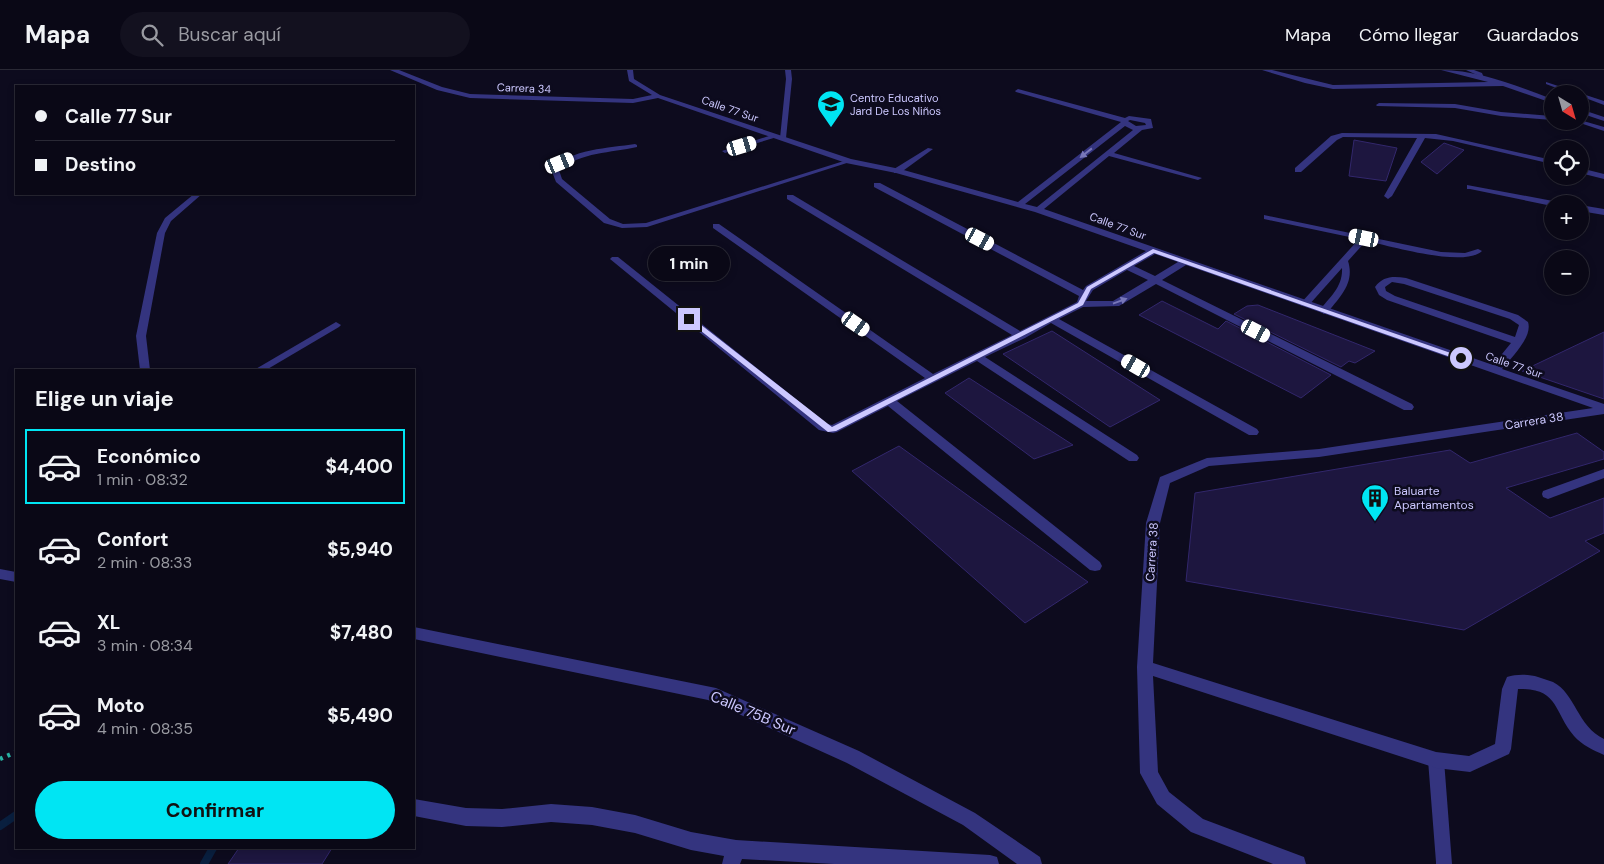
<!DOCTYPE html>
<html lang="es">
<head>
<meta charset="utf-8">
<style>
  body { margin:0; font-family:"DM Sans",sans-serif; background:#13111f; color:#f1f3f6; height:100vh; display:flex; flex-direction:column; font-size:19px; white-space:nowrap }
  * { box-sizing:border-box; margin:0 }
  p { font-size:16px; color:#999aa1 }
  .icon { flex:none; width:28px; height:28px; fill:none; stroke:currentColor; stroke-width:2; stroke-linecap:round; stroke-linejoin:round }
  .map { position:relative; flex:1; overflow:hidden }
  .details { position:absolute; left:15px; top:299px; width:400px; height:480px; display:flex; flex-direction:column; background:#0a0816; border-radius:0px; box-shadow:0 2px 8px #0003,0 0 0 1px #2a2935 }
  .details>* { flex:none }
  .banner { position:absolute; left:15px; top:15px; width:400px; height:110px; border-radius:0px; box-shadow:0 2px 8px #0003,0 0 0 1px #2a2935; display:grid; align-content:center; height:110px; padding:0 20px; background:#0a0816 }
  .needle { width:32px; rotate:143deg }
  .buttons { position:absolute; left:1544px; top:15px; display:grid; gap:10px }
  .buttons a { display:grid; place-items:center; width:45px; height:45px; border-radius:50%; background:#0a0816; box-shadow:0 2px 8px #0003,0 0 0 1px #2a2935; font-size:25px }
  .end { position:absolute; width:22px; height:22px; margin:-11px; border:6px solid #ccc8ff; background:#111; box-shadow:0 0 0 2px #111 }
  .from { border-radius:50% }
  .bubble { position:absolute; height:35px; border-radius:18px; background:#0a0816; box-shadow:0 2px 8px #0003,0 0 0 1px #2a2935; font-size:16px; font-weight:700; line-height:35px; text-align:center }
  .car { position:absolute; width:15px; height:30px; margin:-15px -8px; border-radius:6px; box-shadow:0 0 4px 1px #0007; background:linear-gradient(#fff 24%,#345 0 40%,#fff 0 76%,#345 0 86%,#fff 0) }
  .banner b { display:flex; align-items:center; gap:18px; height:48px; font-size:19px }
  .banner b+b { border-top:1px solid #2a2935 }
  .banner i { width:12px; height:12px; background:#f1f3f6 }
  ul { padding:0; list-style:none }
  li { display:flex; align-items:center; gap:15px; height:75px; margin:0 10px 8px; padding:0 10px; border:2px solid transparent; border-radius:0px }
  li div { flex:1 }
  li b { display:block; font-size:19px }
  li em { font-style:normal; font-weight:700 }
  li.current { border-color:#00e5f3 }
  li>.icon { width:45px; height:45px; stroke-width:1.5 }
  h2 { padding:0 20px; font-size:22px; line-height:60px }
  .button { display:flex; gap:10px; margin-top:auto; padding:10px 20px }
  .button a { flex:1; height:58px; border-radius:30px; background:#00e5f3; color:#111; font-size:20px; font-weight:700; line-height:58px; text-align:center }
  header { display:flex; align-items:center; gap:30px; box-sizing:border-box; height:70px; padding:0 25px; background:#0a0816; border-bottom:1px solid #2a2935 }
  header strong { font-size:24px }
  nav { display:flex; gap:28px; margin-inline-start:auto; font-size:18px }
  .search { width:350px; height:45px; background:#13111f; display:flex; align-items:center; gap:12px; box-sizing:border-box; padding:0 18px; border-radius:28px; color:#999aa1; font-size:19px }
  .map>svg:first-child { display:block }
  .lines { fill:none; stroke-linecap:round; stroke-linejoin:round }
  .stream { stroke:#091f3f; stroke-width:8 }
  .building { fill:#1d163f; stroke:#32276c }
  .path { stroke:#28b3a4; stroke-width:4.5; stroke-dasharray:3 5; stroke-linecap:butt }
  .lane { fill:#34347f; fill-rule:evenodd }
  .street { fill:#34347f; fill-rule:evenodd }
  .oneway { fill:#7877b9 }
  .route { fill:#ccc8ff }
  .labels { text-anchor:middle; dominant-baseline:central; stroke-width:5; stroke-linejoin:round; paint-order:stroke }
  .far-street-label { font-size:11px; fill:#ccc8ff; stroke:#0d0b1e }
  .far-poi-label { font-size:11px; fill:#ccc8ff; stroke:#0d0b1e; text-anchor:start }
  .street-label { font-size:12px; fill:#ccc8ff; stroke:#0d0b1e }
  .poi-label { font-size:12px; fill:#ccc8ff; stroke:#0d0b1e; text-anchor:start }
  .near-street-label { font-size:15px; fill:#ccc8ff; stroke:#0d0b1e }
</style>
</head>
<body>
<header>
<strong>Mapa</strong>
<div class="search"><svg class="icon" aria-label="search" viewBox="0 0 24 24"><circle cx="10" cy="10" r="6"/><path d="M15 15l6 6"/></svg>Buscar aquí</div>
<nav><a>Mapa</a><a>Cómo llegar</a><a>Guardados</a></nav>
</header>
<div class="map">
<svg width="1604" height="794" viewBox="0 0 1604 794">
  <rect width="100%" height="100%" fill="#0d0b1e"/>
  <g class="lines">
    <g class="stream">
      <polyline points="0,756 16,745"/>
      <polyline points="204,794 213,778"/>
    </g>
  </g>
  <g class="building">
    <polygon points="1354,70 1397,78 1386,111 1349,106"/>
    <polygon points="1444,73 1464,80 1437,104 1421,92"/>
    <polygon points="1162,231 1218,259 1226,251 1331,305 1301,328 1139,245"/>
    <polygon points="1258,235 1375,281 1355,293 1349,291 1341,297 1234,244 1247,236"/>
    <polygon points="1052,261 1160,330 1110,357 1003,284"/>
    <polygon points="1604,262 1604,329 1522,301"/>
    <polygon points="969,308 1073,375 1034,389 945,323"/>
    <polygon points="1577,363 1604,382 1604,389 1506,418 1550,448 1604,428 1604,463 1585,471 1600,481 1464,560 1186,511 1195,423 1450,380 1470,393"/>
    <polygon points="899,376 1088,512 1025,553 852,401"/>
    <polygon points="239,778 332,778 322,794 228,794"/>
  </g>
  <g class="lines">
    <polyline class="path" points="0,689 16,682"/>
    <g class="lane">
      <polygon points="785,0 791,0 792,9 786,68 783,70 780,68 786,9"/>
      <polygon points="1466,0 1474,0 1482,3 1484,8 1479,9 1477,5"/>
      <polygon points="1546,12 1604,31 1604,35 1580,26 1580,24 1572,24 1546,14"/>
      <polygon points="775,64 778,66 777,67 725,83 722,81"/>
      <path d="M635,74l2,1v2c-26,6 -56,5 -78,23l3,9 48,40 13,5 23,-1 201,-63 6,1 -206,66 -25,1 -18,-5 -48,-41 -5,-13c20,-20 58,-21 84,-25z"/>
      <polygon points="928,78 933,79 900,103 894,103 894,99"/>
      <polygon points="194,124 202,124 171,151 165,163 146,266 150,300 140,300 136,266 157,163 165,148"/>
      <path d="M1264,145l177,37 24,1 13,-4 4,2c-18,17 -91,-5 -116,-10l-18,20c7,22 -8,36 -21,52l-3,1 -5,-3c11,-14 24,-24 23,-43l-34,38h-6l-2,-2 59,-65 -95,-20z"/>
      <polygon points="336,252 341,255 339,257 266,300 254,300"/>
      <polygon points="1436,683 1441,685 1444,690 1452,794 1436,794 1436,792 1428,690 1431,685"/>
    </g>
    <g class="street">
      <path d="M390,0h9l43,17 28,7 163,5 19,-4 -23,-14 -2,-11h6l1,9 26,16 191,64 49,10 118,33 103,-80 -105,-30 -1,-1 3,-2 107,29 4,-2 22,3 2,9 -11,2 -28,23 88,25 -4,2 -89,-24 -65,53 449,156 18,-22 -124,-43 -8,-5 -4,-8c8,-11 18,-11 31,-9l112,37 10,7c5,15 -17,36 -26,47l102,35v10l-285,43 -110,9 -39,17 -10,40 -7,140 283,89 33,4 26,-12 7,-55 5,-12c9,-3 22,-3 31,0 5,2 10,3 15,5 23,12 24,44 51,57v16c-11,-5 -22,-10 -30,-19 -21,-25 -15,-48 -56,-47l-7,60 -2,5 -39,18 -34,-4 -283,-92 5,96 11,20 34,27 101,38 2,7h-33l-82,-32 -34,-28 -17,-31 -3,-106 9,-144 14,-46 47,-19 112,-9 274,-41 -407,-143 -24,15 250,124 2,3 -2,3h-8l-248,-126 -37,22 -36,1 -24,12 198,110 2,3 -2,3h-8l-198,-112 -26,15 -40,19 152,98 2,3 -2,3h-8l-152,-100 -80,40 203,161 2,4 -2,4 -5,1 -5,-1 -202,-164 -51,26 -4,1 -14,-3 -209,-171 2,-2h6l209,167 5,1 93,-47 -212,-150v-4h6l214,150 79,-39 -225,-136v-4h6l227,136 57,-29 2,-6 -205,-109v-4h6l203,107 3,-4 60,-35 -111,-39 -139,-39 -50,-10 -188,-65 -25,5 -163,-5 -33,-8zM1130,50l15,3 1,2 -10,1 -8,-5zM1125,56l8,4 -96,77 -12,-3zM1155,184l23,8 -23,14 -21,-10zM1127,200l21,10 -35,21h-27l7,-11zM1392,212l12,2 106,35 9,6 -4,12 -120,-41 -9,-5 -1,-4z"/>
      <path d="M1262,0h10l61,15 155,-3 -47,-12c37,0 76,16 111,29v4l-49,-17 -170,3 -28,-6z"/>
      <polygon points="1379,33 1455,34 1501,42 1552,46 1552,50 1501,46 1455,38 1377,36 1376,35"/>
      <polygon points="1580,39 1604,47 1604,51 1580,43"/>
      <polygon points="1580,50 1604,57 1604,61 1574,51 1580,51"/>
      <polygon points="1342,63 1436,64 1552,90 1552,94 1453,71 1425,68 1392,126 1388,129 1384,126 1417,68 1343,67 1337,70 1301,102 1295,102 1295,98 1331,66"/>
      <polygon points="1580,98 1604,104 1604,109 1580,103"/>
      <polygon points="1467,115 1553,131 1557,134 1552,134 1552,136 1470,119 1467,119"/>
      <polygon points="1580,135 1604,139 1604,145 1580,141"/>
      <polygon points="1604,399 1604,408 1548,429 1543,427 1542,424 1543,421"/>
      <polygon points="0,499 16,502 16,512 0,509"/>
      <polygon points="414,557 716,618 859,681 975,743 1040,787 1042,794 1017,794 963,755 847,693 708,630 414,569"/>
      <polygon points="414,729 466,738 502,739 551,734 592,737 635,745 691,762 736,770 990,785 997,787 999,794 834,794 742,789 740,794 722,794 724,786 691,780 635,763 592,755 551,752 502,757 466,756 414,746"/>
    </g>
  </g>
  <defs><path id="oneway-solid" d="M-6-.8H1V-3.2L6.5 0L1 3.2V.8H-6Z" transform="scale(1.25)"/></defs>
  <g class="oneway">
    <use href="#oneway-solid" transform="translate(1086 83) rotate(142)"/>
    <use href="#oneway-solid" transform="translate(1120 231) rotate(-20)"/>
  </g>
  <polygon class="route" points="1153,179 1465,288 1459,290 1154,183 1091,219 1083,235 836,361 828,362 686,249 691,247 832,357 1078,233 1087,217"/>
  <defs>
    <g id="school-pin" transform="scale(1.4375)"><path d="M0 17L-7.5 6A9.5 9.5 0 1 1 7.5 6Z" fill="#00e5f3" stroke="#0d0b1e"/><path d="M0-5L7-2L0 1L-7-2ZM-4 1L0 2.5L4 1V4Q0 6-4 4Z" fill="#111"/></g>
    <g id="building-pin" transform="scale(1.4375)"><path d="M0 17L-7.5 6A9.5 9.5 0 1 1 7.5 6Z" fill="#00e5f3" stroke="#0d0b1e"/><path d="M-4-6H4V6H1V3H-1V6H-4ZM-2.5-4.3h1.7v1.8h-1.7ZM.8-4.3h1.7v1.8H.8ZM-2.5-1h1.7V.8h-1.7ZM.8-1h1.7V.8H.8Z" fill="#111"/></g>
  </defs>
  <g fill-rule="evenodd">
    <use href="#school-pin" x="831" y="34"/>
    <use href="#building-pin" x="1375" y="428"/>
  </g>
  <g class="labels">
    <g class="far-street-label">
      <text transform="translate(524 18) rotate(2)">Carrera 34</text>
      <text transform="translate(730 39) rotate(19)">Calle 77 Sur</text>
      <text transform="translate(1118 156) rotate(20)">Calle 77 Sur</text>
      <text transform="translate(1514 295) rotate(19)">Calle 77 Sur</text>
    </g>
    <g class="far-poi-label">
      <text x="850" y="28">Centro Educativo<tspan x="850" dy="13">Jard De Los Niños</tspan></text>
    </g>
    <g class="street-label">
      <text transform="translate(1534 351) rotate(-9)">Carrera 38</text>
      <text transform="translate(1152 482) rotate(-86)">Carrera 38</text>
    </g>
    <g class="poi-label">
      <text x="1394" y="421">Baluarte<tspan x="1394" dy="14">Apartamentos</tspan></text>
    </g>
    <g class="near-street-label">
      <text transform="translate(753 643) rotate(23)">Calle 75B Sur</text>
    </g>
  </g>
</svg>
<div class="buttons">
<a><svg class="needle" viewBox="-14 -14 28 28"><path d="M0-13l5 13h-10z" fill="#e53935"/><path d="M0 13l5-13h-10z" fill="#999aa1"/></svg></a>
<a><svg class="icon" aria-label="locate" viewBox="0 0 24 24"><circle cx="12" cy="12" r="6"/><path d="M12 2v4M12 18v4M2 12h4M18 12h4"/></svg></a>
<a>+</a>
<a>−</a>
</div>
<i class="end from" style="left:1461px;top:288px"></i>
<i class="end" style="left:689px;top:249px"></i>
<div class="bubble" style="left:648px;top:176px;width:82px">1 min</div>
<i class="car" style="left:742px;top:76px;rotate:73deg"></i>
<i class="car" style="left:560px;top:93px;rotate:68deg"></i>
<i class="car" style="left:1364px;top:168px;rotate:282deg"></i>
<i class="car" style="left:980px;top:169px;rotate:118deg"></i>
<i class="car" style="left:856px;top:254px;rotate:125deg"></i>
<i class="car" style="left:1256px;top:261px;rotate:117deg"></i>
<i class="car" style="left:1136px;top:296px;rotate:300deg"></i>
<div class="banner">
<b><i class="from"></i>Calle 77 Sur</b>
<b><i></i>Destino</b>
</div>
<section class="details">
<h2>Elige un viaje</h2>
<ul>
<li class="current"><svg class="icon" aria-label="car" viewBox="0 0 24 24"><path d="M5 17H2v-5l4-1 3-4h7l3 4 3 1v5h-3M9 17h6M6 11h13"/><circle cx="7" cy="17" r="2"/><circle cx="17" cy="17" r="2"/></svg><div><b>Económico</b><p>1 min · 08:32</p></div><em>$4,400</em></li>
<li><svg class="icon" aria-label="car" viewBox="0 0 24 24"><path d="M5 17H2v-5l4-1 3-4h7l3 4 3 1v5h-3M9 17h6M6 11h13"/><circle cx="7" cy="17" r="2"/><circle cx="17" cy="17" r="2"/></svg><div><b>Confort</b><p>2 min · 08:33</p></div><em>$5,940</em></li>
<li><svg class="icon" aria-label="car" viewBox="0 0 24 24"><path d="M5 17H2v-5l4-1 3-4h7l3 4 3 1v5h-3M9 17h6M6 11h13"/><circle cx="7" cy="17" r="2"/><circle cx="17" cy="17" r="2"/></svg><div><b>XL</b><p>3 min · 08:34</p></div><em>$7,480</em></li>
<li><svg class="icon" aria-label="car" viewBox="0 0 24 24"><path d="M5 17H2v-5l4-1 3-4h7l3 4 3 1v5h-3M9 17h6M6 11h13"/><circle cx="7" cy="17" r="2"/><circle cx="17" cy="17" r="2"/></svg><div><b>Moto</b><p>4 min · 08:35</p></div><em>$5,490</em></li>
</ul>
<div class="button"><a>Confirmar</a></div>
</section>
</div>
</body>
</html>
